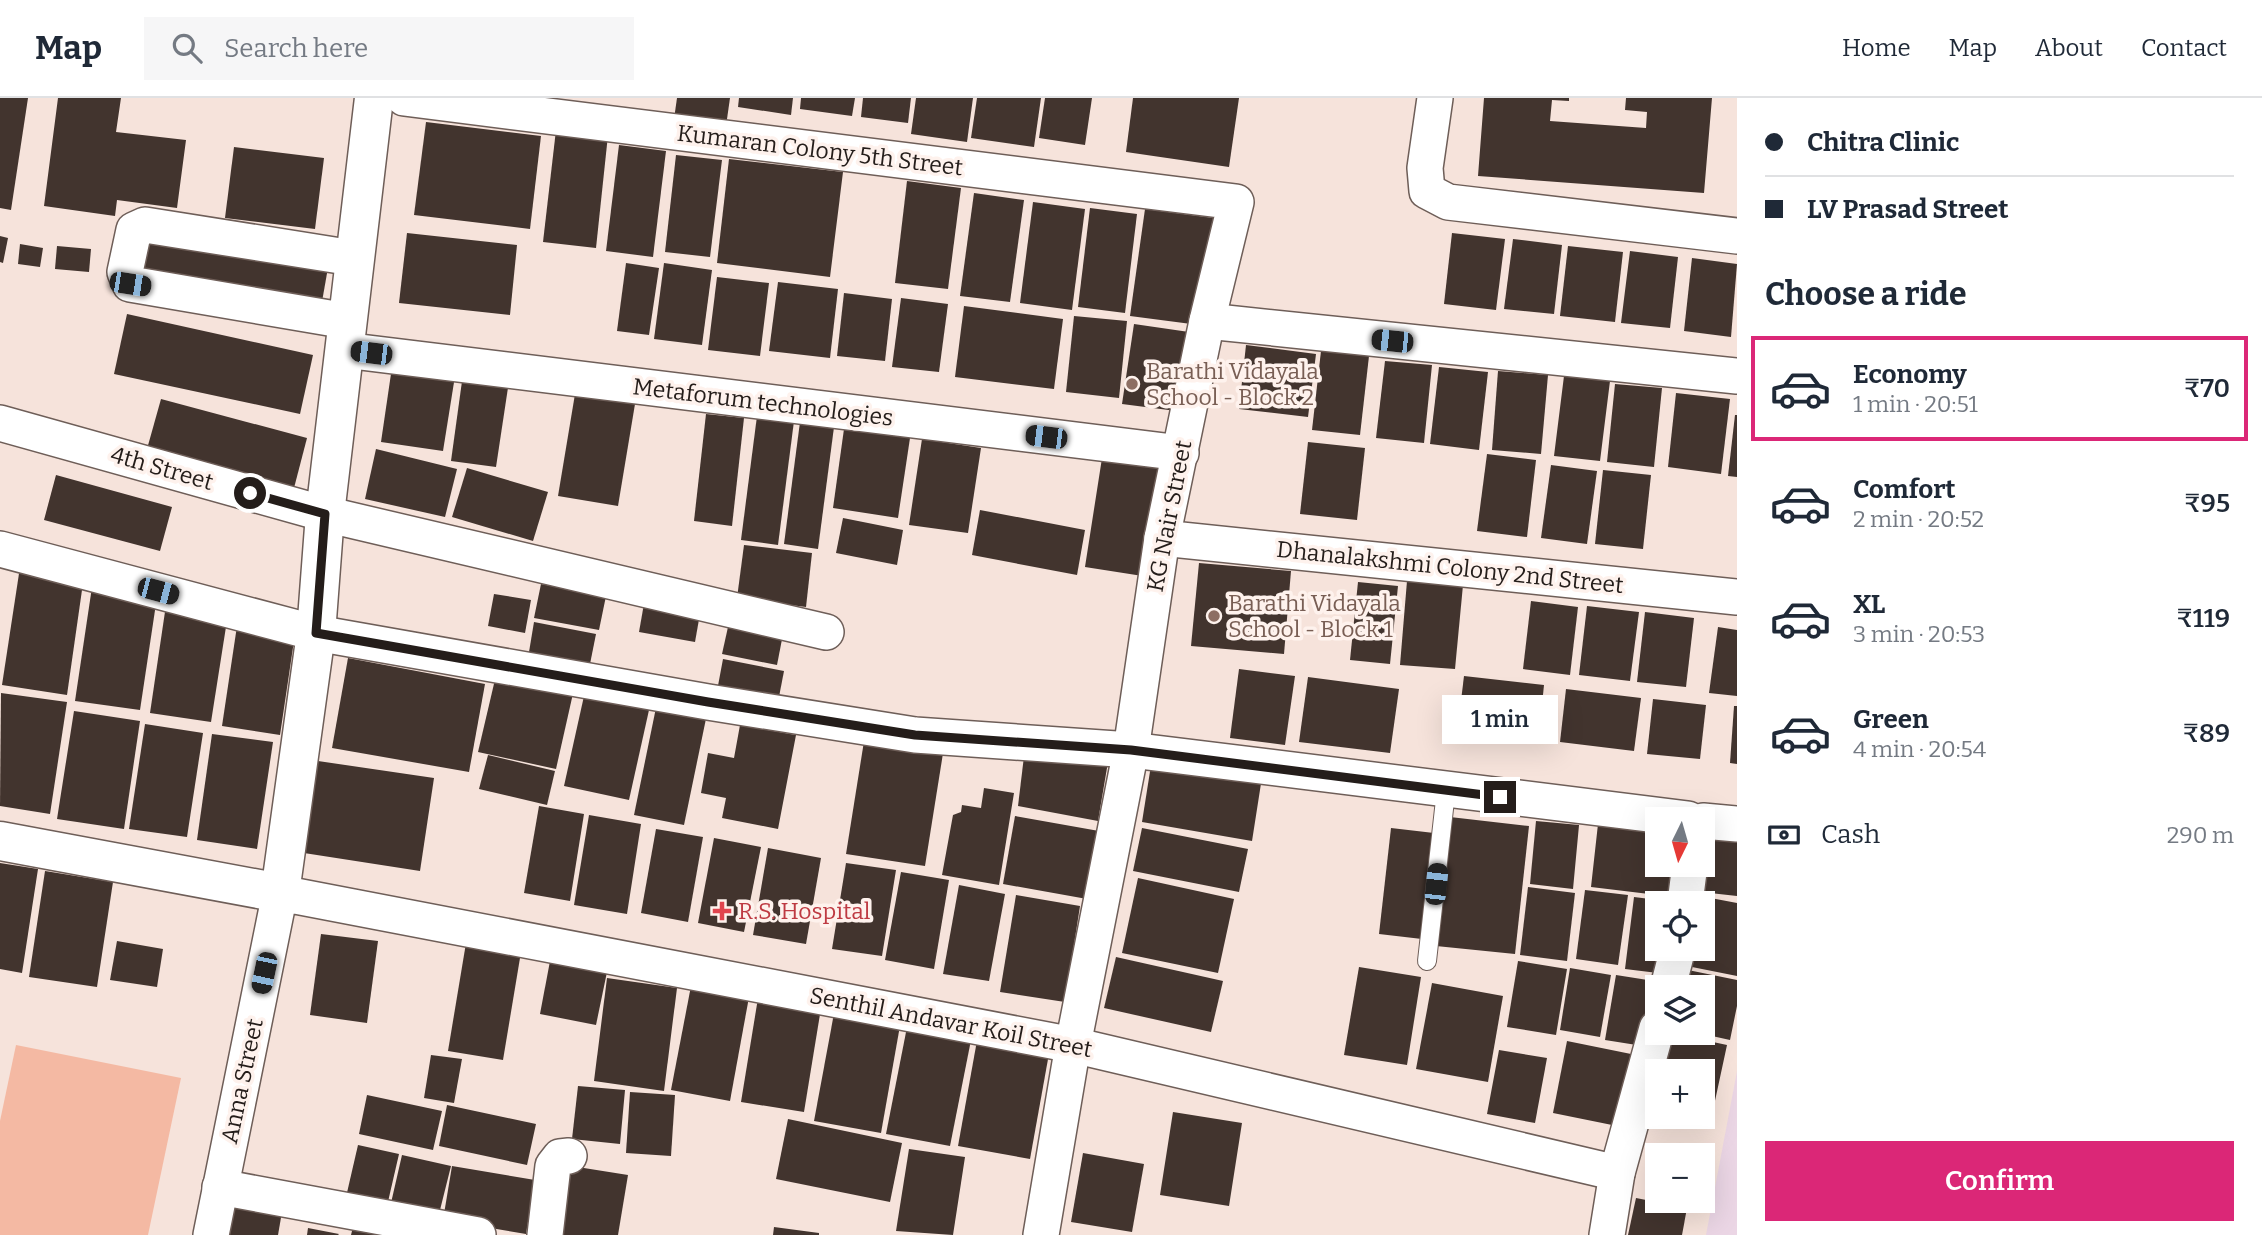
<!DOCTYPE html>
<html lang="en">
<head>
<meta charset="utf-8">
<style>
  body { margin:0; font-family:Bitter,serif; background:#f6f6f7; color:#1f2937; height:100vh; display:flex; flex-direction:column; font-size:26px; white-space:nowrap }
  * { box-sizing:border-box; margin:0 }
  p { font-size:23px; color:#747a83 }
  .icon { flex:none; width:38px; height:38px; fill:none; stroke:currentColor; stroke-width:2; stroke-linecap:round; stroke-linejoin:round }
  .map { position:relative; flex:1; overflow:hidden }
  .panel { display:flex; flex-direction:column; background:#fff; width:525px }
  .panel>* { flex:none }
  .guide { display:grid; align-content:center; height:154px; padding:0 28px; background:#fff }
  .needle { width:46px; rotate:185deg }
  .buttons { position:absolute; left:1645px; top:709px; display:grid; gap:14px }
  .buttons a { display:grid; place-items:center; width:70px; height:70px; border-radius:0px; background:#fff; box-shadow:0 7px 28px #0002; font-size:35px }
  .end { position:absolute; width:32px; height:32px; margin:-16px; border:9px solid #241d1a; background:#fff; box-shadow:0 0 0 4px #fff }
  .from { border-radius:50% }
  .bubble { position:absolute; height:49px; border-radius:0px; background:#fff; box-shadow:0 7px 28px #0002; font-size:23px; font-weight:600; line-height:49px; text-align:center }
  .car { position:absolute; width:21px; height:42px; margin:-21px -10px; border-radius:9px; box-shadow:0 0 5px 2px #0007; background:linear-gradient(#222 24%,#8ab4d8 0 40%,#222 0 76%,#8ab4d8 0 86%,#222 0) }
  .guide b { display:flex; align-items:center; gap:24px; height:66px; font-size:26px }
  .guide b+b { border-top:2px solid #e0e1e3 }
  .guide i { width:18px; height:18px; background:#1f2937 }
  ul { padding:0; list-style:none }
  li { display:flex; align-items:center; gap:21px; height:105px; margin:0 14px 10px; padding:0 14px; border:4px solid transparent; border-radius:0px }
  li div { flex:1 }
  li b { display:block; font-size:26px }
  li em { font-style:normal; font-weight:600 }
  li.on { border-color:#db2777 }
  li>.icon { width:63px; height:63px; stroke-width:1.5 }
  h2 { padding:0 28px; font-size:32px; line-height:84px }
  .pay { display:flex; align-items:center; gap:18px; height:77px; padding:0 28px; font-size:26px }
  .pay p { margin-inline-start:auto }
  .primary-button { display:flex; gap:14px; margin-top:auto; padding:14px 28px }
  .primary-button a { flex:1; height:80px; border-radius:0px; background:#db2777; color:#fff; font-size:28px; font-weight:600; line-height:80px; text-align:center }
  header { display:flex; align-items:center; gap:42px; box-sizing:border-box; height:98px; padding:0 35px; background:#fff; border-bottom:2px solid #e0e1e3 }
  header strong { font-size:33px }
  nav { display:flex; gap:38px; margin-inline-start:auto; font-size:24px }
  .search { width:490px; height:63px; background:#f6f6f7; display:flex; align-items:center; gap:18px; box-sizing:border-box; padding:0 24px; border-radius:0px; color:#747a83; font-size:26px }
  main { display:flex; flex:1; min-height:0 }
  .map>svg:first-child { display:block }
  .industrial { fill:#ebd6e5 }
  .green { fill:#f4b9a3 }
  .building { fill:#42342e }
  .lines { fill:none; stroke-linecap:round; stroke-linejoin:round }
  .service-casing { stroke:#6e5e58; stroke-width:20 }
  .minor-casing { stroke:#6e5e58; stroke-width:38 }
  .tertiary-casing { stroke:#6e5e58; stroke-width:41 }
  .service { stroke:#fff; stroke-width:18 }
  .minor { stroke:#fff; stroke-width:35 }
  .tertiary { stroke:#fff; stroke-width:38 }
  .route { stroke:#241d1a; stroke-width:9 }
  .education-dot { fill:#8d6e63; stroke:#fef2ed; stroke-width:2.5 }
  .health-dot { fill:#e0444e; stroke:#fef2ed; stroke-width:2.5 }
  .labels { text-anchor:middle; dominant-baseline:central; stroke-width:7; stroke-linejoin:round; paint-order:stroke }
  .street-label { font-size:23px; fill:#241d1a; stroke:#fef2ed }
  .education-label { font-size:23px; fill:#785e54; stroke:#fef2ed; text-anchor:start }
  .health-label { font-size:23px; fill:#be3a42; stroke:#fef2ed; text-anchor:start }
</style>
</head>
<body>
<header>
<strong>Map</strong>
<div class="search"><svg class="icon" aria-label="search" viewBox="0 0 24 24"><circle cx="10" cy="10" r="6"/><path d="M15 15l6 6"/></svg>Search here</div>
<nav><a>Home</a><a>Map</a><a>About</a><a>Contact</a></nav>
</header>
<main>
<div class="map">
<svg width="1737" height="1137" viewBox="0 0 1737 1137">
  <rect width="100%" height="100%" fill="#f6e3db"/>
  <polygon class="industrial" points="1737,973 1737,1137 1706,1137"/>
  <polygon class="green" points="16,947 181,980 148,1137 0,1137 0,1023"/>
  <g class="building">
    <polygon points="0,0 28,0 11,112 0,110"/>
    <polygon points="58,0 121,0 116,34 186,42 177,110 117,102 115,118 44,108"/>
    <polygon points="677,0 730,0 726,28 674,21"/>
    <polygon points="739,0 793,0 791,17 738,9"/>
    <polygon points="801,0 855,0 852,18 800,11"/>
    <polygon points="863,0 911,0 908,25 861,19"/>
    <polygon points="916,0 973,0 967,44 911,36"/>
    <polygon points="977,0 1041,0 1034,49 971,40"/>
    <polygon points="1045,0 1092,0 1085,47 1039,40"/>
    <polygon points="1133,0 1239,0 1229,69 1126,54"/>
    <polygon points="1484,0 1569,0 1569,3 1552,2 1550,23 1646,30 1647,14 1625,12 1626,0 1712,0 1704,95 1478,78"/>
    <polygon points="426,24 541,38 530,131 414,117"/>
    <polygon points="556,32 608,37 596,150 543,144"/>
    <polygon points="619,47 666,53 653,159 606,153"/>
    <polygon points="234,49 324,60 315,131 225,120"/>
    <polygon points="676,57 722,62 710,159 665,154"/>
    <polygon points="729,61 843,74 830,179 717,165"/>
    <polygon points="907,83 961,90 948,191 895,185"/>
    <polygon points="974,95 1024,102 1010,204 960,198"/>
    <polygon points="1033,104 1085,111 1072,212 1020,205"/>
    <polygon points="1090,110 1137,116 1125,215 1078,209"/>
    <polygon points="1145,111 1214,120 1199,227 1130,218"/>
    <polygon points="140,131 329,164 320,215 131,182"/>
    <polygon points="407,135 517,147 510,217 399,205"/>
    <polygon points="1452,135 1505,141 1496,212 1444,206"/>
    <polygon points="0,138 8,140 3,165 0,164"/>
    <polygon points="1513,141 1562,147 1554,216 1504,211"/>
    <polygon points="20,146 43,150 40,169 18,166"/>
    <polygon points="57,148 91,151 89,174 55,171"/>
    <polygon points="1568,148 1623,154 1615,224 1560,218"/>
    <polygon points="1630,153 1678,159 1670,230 1621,225"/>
    <polygon points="1692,160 1737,166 1731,239 1684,233"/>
    <polygon points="626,165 659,170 649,237 617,233"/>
    <polygon points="664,165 712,172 702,247 654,241"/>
    <polygon points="717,179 769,185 760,258 708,252"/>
    <polygon points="778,184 838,191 830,260 769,253"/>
    <polygon points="844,195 892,201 885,263 837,258"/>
    <polygon points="901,200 948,206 939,274 892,269"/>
    <polygon points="964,208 1063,221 1054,291 955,279"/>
    <polygon points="127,216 313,257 300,316 114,276"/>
    <polygon points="1074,218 1127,223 1119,300 1066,294"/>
    <polygon points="1134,226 1196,235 1184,314 1122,306"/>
    <polygon points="1246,247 1316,256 1308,319 1239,311"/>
    <polygon points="1321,253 1369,258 1360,337 1312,332"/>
    <polygon points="1385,263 1432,267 1424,345 1376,340"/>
    <polygon points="392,269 455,278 443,353 381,344"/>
    <polygon points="1439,269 1488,274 1479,352 1430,346"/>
    <polygon points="1498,273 1548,277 1541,356 1492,352"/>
    <polygon points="463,276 509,283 496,369 451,363"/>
    <polygon points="1564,278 1610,283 1600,363 1554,358"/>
    <polygon points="577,284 637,294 618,408 558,398"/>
    <polygon points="1615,286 1662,290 1654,369 1607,364"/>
    <polygon points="1676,295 1730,301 1721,376 1668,369"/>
    <polygon points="161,301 307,340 294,390 147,351"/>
    <polygon points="706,316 744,320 732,428 694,423"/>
    <polygon points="1735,317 1737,317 1737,379 1728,378"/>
    <polygon points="757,318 794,323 778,447 741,442"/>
    <polygon points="800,324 834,329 818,451 784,446"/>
    <polygon points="844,331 910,340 898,420 833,410"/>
    <polygon points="922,341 981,350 968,435 909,427"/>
    <polygon points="1308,344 1365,350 1357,422 1300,416"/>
    <polygon points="376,351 457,371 445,419 365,401"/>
    <polygon points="1487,356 1536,362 1527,439 1477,433"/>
    <polygon points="1102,360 1167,370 1149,479 1085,469"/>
    <polygon points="1551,367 1597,373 1587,446 1541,440"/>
    <polygon points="467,370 548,394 533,443 452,419"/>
    <polygon points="1603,372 1651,377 1643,451 1595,446"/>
    <polygon points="56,377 172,409 160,453 44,422"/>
    <polygon points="980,412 1085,432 1077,477 972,457"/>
    <polygon points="843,420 903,432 897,467 836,455"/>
    <polygon points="744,447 812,455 806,509 737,500"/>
    <polygon points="1199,465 1291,473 1284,556 1191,548"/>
    <polygon points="20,469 84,478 67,597 2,587"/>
    <polygon points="1407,483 1463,487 1455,571 1400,567"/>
    <polygon points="1358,484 1398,488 1390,566 1350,562"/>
    <polygon points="541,486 606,498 599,532 534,520"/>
    <polygon points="92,489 157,499 140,612 75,603"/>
    <polygon points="494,496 531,502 525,535 488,528"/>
    <polygon points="645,500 701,510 695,544 639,534"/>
    <polygon points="1531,503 1578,509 1570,577 1523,571"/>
    <polygon points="166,507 228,516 211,624 150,615"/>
    <polygon points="1587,508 1639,514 1630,583 1579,577"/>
    <polygon points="1645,514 1694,520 1686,589 1637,584"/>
    <polygon points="730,520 784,531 777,567 722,556"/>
    <polygon points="534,524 596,536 589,571 528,560"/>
    <polygon points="237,528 295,536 280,637 222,628"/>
    <polygon points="1718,529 1737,532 1737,598 1709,595"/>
    <polygon points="348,560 485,586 469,674 332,650"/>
    <polygon points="723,561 784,573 778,604 717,593"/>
    <polygon points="1239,571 1295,578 1285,647 1230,640"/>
    <polygon points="497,573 574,591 556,671 478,654"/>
    <polygon points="1464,578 1544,587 1538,646 1457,636"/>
    <polygon points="1308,579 1399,591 1390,655 1299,644"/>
    <polygon points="1566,591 1641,600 1634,653 1560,644"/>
    <polygon points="1,595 67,604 50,716 0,708"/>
    <polygon points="584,598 649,612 629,702 564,688"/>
    <polygon points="658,600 708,611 684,727 634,717"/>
    <polygon points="1653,601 1706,607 1700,661 1647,656"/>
    <polygon points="1734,608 1737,608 1737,666 1730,665"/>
    <polygon points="74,613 140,623 124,731 57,721"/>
    <polygon points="145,626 203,635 187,739 129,731"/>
    <polygon points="740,627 796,637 778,731 722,720 726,700 701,695 708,655 734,660"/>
    <polygon points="212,636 273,644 257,751 197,742"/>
    <polygon points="865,637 944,649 925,768 846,756"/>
    <polygon points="1025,650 1108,664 1098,723 1018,708"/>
    <polygon points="488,657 555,673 547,707 479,691"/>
    <polygon points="1152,661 1262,679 1252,743 1142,724"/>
    <polygon points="318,663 434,680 420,773 304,755"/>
    <polygon points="984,690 1014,695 999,787 942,777 953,717 961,714 962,707 981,710"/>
    <polygon points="539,708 584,716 570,803 524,795"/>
    <polygon points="589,717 641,726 627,816 574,807"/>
    <polygon points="1015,718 1099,733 1087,801 1003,786"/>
    <polygon points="1450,719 1529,728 1515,856 1436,848"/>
    <polygon points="1536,723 1579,727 1573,791 1530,786"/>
    <polygon points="1598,726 1657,733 1657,766 1678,766 1674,799 1591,789"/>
    <polygon points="1142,730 1248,751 1239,794 1133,773"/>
    <polygon points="1391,730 1434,735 1422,841 1379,836"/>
    <polygon points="656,731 703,739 688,824 641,815"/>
    <polygon points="1708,737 1737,741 1737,798 1701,794"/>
    <polygon points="714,740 761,749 744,834 698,825"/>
    <polygon points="768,750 821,760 806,846 753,837"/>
    <polygon points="0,765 38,771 22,875 0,871"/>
    <polygon points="846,765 896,772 882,858 832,851"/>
    <polygon points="45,773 113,784 97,889 29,879"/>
    <polygon points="901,774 949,782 934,871 885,862"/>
    <polygon points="1138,780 1234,801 1218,875 1122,855"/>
    <polygon points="959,787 1005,796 989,883 943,876"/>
    <polygon points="1528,789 1575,795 1567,863 1520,857"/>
    <polygon points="1585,792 1628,797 1618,867 1576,861"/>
    <polygon points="1016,797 1080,808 1065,904 1000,894"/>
    <polygon points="1700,798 1737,805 1737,878 1687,868 1691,850 1703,850"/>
    <polygon points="1634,799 1666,803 1657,805 1657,850 1670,850 1666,876 1625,871"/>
    <polygon points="321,836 378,843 367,925 310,917"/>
    <polygon points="117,843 163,851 157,889 110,882"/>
    <polygon points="466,845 521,854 503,962 448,953"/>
    <polygon points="1116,859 1223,883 1211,934 1104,910"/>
    <polygon points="550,863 607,874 596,927 540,916"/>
    <polygon points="1518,863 1567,871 1556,937 1507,929"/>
    <polygon points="1359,869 1421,879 1407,967 1344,957"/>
    <polygon points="1570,870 1611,877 1600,939 1560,932"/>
    <polygon points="1683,871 1737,882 1737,908 1730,942 1703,936 1703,889 1679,889"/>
    <polygon points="1616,877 1654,883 1643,948 1605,942"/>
    <polygon points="607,880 677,890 664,993 594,983"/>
    <polygon points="1432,885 1503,898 1488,984 1416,971"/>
    <polygon points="691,888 749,899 730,1003 671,992"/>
    <polygon points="759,894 822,904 804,1014 741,1004"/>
    <polygon points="835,910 901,922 881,1035 814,1023"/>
    <polygon points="908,924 972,937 950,1048 886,1036"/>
    <polygon points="1666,934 1727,947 1710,1026 1681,1020 1703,1018 1703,973 1657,973 1657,1015 1645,1012"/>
    <polygon points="978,937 1050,950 1030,1061 958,1048"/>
    <polygon points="1567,943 1636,957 1622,1029 1553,1015"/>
    <polygon points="1499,952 1547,960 1535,1025 1487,1016"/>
    <polygon points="431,957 462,961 454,1005 424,1000"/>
    <polygon points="578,988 625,992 620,1046 572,1041"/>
    <polygon points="630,994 675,997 671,1058 626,1055"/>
    <polygon points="367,997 442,1013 433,1052 359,1036"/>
    <polygon points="447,1007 536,1026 527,1067 439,1048"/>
    <polygon points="1173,1014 1242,1025 1229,1108 1160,1097"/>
    <polygon points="788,1021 902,1045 890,1104 776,1081"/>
    <polygon points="358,1047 399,1056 387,1108 346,1099"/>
    <polygon points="909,1051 965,1059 953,1137 896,1133"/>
    <polygon points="1083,1055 1144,1066 1132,1134 1071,1124"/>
    <polygon points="402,1057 451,1068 439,1116 391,1105"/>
    <polygon points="565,1067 628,1077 618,1137 554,1137"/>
    <polygon points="452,1068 535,1082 526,1136 443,1122"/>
    <polygon points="228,1100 283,1108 278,1137 222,1137"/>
    <polygon points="1636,1100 1687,1110 1682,1137 1628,1137"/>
    <polygon points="353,1129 376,1133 375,1137 351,1137"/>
    <polygon points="774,1129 819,1135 819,1137 773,1137"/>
    <polygon points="308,1130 339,1136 338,1137 307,1137"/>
  </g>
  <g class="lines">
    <g class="service-casing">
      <polyline id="service" points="1427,863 1446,693"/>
    </g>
    <g class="minor-casing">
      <g id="minor">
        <polyline points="404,0 1236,104 1207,223 1162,440 1131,652 1073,947 1041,1137"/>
        <polyline points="1435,0 1425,70 1427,93 1448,104 1737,138"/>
        <polyline points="347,223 130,186 125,174 134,132 145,127 353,160"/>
        <polyline points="1207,223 1737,278"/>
        <polyline points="344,252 1181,355"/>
        <polyline points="0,325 325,416 826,534"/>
        <polyline points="1162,440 1737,499"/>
        <polyline points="0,451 316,535 708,604 915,637 1131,652 1688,721"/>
        <polyline points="1703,723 1737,726"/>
        <polyline points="1685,805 1690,766"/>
        <polyline points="1668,889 1678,850"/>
        <polyline points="220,1089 478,1137"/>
        <polyline points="211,1137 280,795 1073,947 1617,1075"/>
        <polyline points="545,1137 553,1068 560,1059 569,1058"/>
        <polyline points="1607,1137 1617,1075 1657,930"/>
      </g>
    </g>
    <g class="tertiary-casing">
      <polyline id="tertiary" points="0,743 280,795 316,535 325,416 374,0"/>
    </g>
    <use href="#service" class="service"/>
    <use href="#minor" class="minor"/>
    <use href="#tertiary" class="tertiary"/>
  </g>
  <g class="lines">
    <polyline class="route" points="250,395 325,416 316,535 708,604 915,637 1131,652 1500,699"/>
  </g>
  <g class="education-dot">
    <circle cx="1132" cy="286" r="7"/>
    <circle cx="1214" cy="518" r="7"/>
  </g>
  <path class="health-dot" d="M718.5 802.5h7v7h7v7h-7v7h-7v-7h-7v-7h7z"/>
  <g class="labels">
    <g class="street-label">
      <text transform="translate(820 52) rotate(7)">Kumaran Colony 5th Street</text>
      <text transform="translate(763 304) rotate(7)">Metaforum technologies</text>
      <text transform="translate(162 370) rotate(16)">4th Street</text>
      <text transform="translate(1169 418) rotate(-79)">KG Nair Street</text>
      <text transform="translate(1450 469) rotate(6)">Dhanalakshmi Colony 2nd Street</text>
      <text transform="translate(951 924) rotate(11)">Senthil Andavar Koil Street</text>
      <text transform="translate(242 983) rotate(-78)">Anna Street</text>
    </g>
    <g class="education-label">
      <text x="1146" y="273">Barathi Vidayala<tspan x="1146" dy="26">School - Block 2</tspan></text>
      <text x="1228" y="505">Barathi Vidayala<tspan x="1228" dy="26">School - Block 1</tspan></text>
    </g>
    <g class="health-label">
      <text x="738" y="813">R.S. Hospital</text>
    </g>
  </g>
</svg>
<div class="buttons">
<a><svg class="needle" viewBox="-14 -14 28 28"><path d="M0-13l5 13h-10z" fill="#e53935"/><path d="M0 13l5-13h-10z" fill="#747a83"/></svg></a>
<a><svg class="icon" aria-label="locate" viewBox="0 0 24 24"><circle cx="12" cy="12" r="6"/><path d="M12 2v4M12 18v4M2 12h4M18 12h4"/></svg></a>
<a><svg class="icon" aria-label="layers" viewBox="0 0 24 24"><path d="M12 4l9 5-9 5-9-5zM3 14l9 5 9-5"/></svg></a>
<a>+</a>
<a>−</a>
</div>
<i class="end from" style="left:250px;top:395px"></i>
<i class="end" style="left:1500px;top:699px"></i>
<div class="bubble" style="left:1442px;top:597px;width:116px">1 min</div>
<i class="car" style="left:130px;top:186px;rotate:99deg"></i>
<i class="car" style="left:1392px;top:243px;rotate:276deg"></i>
<i class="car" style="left:371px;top:255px;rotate:277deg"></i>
<i class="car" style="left:1046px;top:339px;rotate:277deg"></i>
<i class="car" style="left:158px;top:493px;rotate:105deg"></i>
<i class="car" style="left:1436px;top:786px;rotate:6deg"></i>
<i class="car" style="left:264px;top:875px;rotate:192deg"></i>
</div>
<section class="panel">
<div class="guide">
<b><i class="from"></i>Chitra Clinic</b>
<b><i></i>LV Prasad Street</b>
</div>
<h2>Choose a ride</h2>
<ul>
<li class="on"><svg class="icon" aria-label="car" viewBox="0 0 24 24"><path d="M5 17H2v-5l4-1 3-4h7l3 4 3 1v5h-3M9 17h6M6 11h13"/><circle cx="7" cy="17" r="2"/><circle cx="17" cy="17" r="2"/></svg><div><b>Economy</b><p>1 min · 20:51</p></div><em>₹70</em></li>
<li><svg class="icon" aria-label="car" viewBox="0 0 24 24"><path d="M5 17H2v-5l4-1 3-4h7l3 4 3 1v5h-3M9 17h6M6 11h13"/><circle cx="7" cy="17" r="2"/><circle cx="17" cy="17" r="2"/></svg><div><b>Comfort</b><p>2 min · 20:52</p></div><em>₹95</em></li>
<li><svg class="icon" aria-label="car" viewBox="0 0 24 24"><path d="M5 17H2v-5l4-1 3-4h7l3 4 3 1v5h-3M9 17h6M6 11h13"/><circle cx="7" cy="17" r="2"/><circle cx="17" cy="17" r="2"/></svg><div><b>XL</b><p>3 min · 20:53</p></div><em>₹119</em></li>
<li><svg class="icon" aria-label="car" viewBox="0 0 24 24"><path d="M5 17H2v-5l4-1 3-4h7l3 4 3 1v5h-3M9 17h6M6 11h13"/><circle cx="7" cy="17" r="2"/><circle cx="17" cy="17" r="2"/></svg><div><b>Green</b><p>4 min · 20:54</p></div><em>₹89</em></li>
</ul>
<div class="pay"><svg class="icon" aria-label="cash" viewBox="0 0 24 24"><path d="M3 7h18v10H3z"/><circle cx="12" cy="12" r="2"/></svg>Cash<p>290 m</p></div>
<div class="primary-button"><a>Confirm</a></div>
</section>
</main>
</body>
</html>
